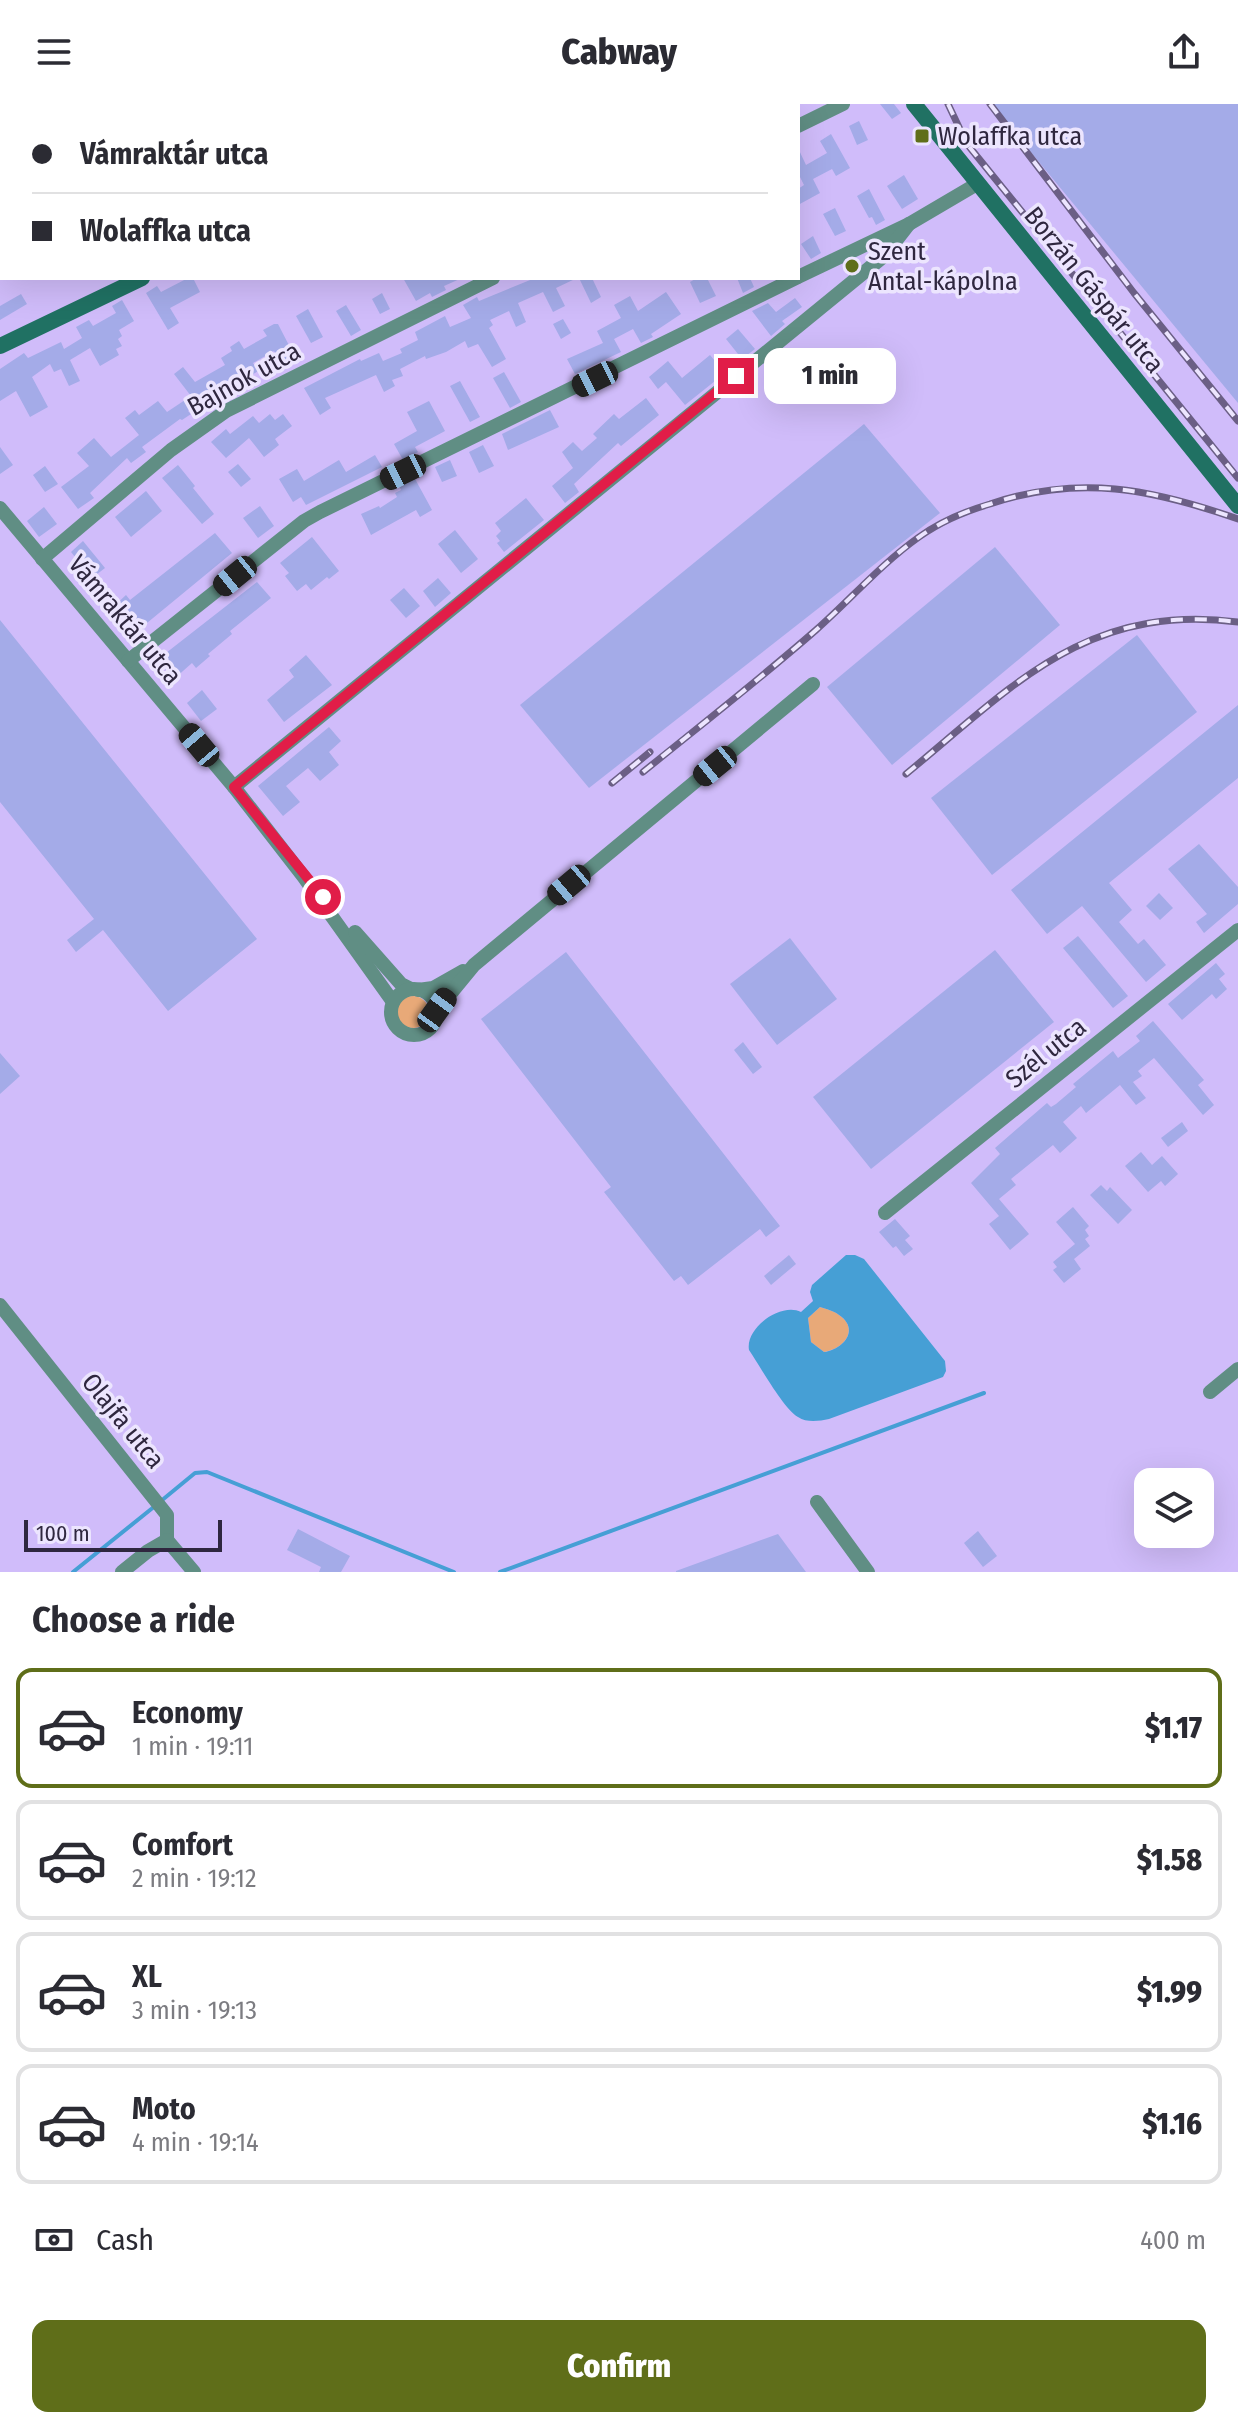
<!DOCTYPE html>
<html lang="en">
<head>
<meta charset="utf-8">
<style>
  body { margin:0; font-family:"Fira Sans Condensed",sans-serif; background:#f7f7f7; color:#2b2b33; height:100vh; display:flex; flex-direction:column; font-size:30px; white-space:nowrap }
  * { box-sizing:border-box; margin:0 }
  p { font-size:26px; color:#7c7c81 }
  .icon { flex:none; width:44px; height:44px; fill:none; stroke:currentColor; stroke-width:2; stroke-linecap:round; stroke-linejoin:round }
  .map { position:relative; height:1468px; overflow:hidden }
  .details { display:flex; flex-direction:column; background:#fff; flex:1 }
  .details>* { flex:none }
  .hud { position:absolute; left:0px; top:0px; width:800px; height:176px; box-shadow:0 8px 32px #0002; display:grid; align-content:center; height:176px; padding:0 32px; background:#fff }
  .fabs { position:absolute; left:1134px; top:1364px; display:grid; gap:16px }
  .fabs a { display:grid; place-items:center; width:80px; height:80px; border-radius:16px; background:#fff; box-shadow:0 8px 32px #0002; font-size:40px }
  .scale { position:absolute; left:24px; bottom:20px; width:198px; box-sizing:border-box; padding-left:8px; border:4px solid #2f273f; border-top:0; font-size:22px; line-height:28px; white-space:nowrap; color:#2f273f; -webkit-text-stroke:6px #ece5fe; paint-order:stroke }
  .end { position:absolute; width:36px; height:36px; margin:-18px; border:10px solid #e11d48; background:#fff; box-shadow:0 0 0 4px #fff }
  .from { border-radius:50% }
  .bubble { position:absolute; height:56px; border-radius:16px; background:#fff; box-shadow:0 8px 32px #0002; font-size:26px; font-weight:800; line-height:56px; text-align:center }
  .car { position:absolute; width:24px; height:48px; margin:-24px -12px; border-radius:10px; box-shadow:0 0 6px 2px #0007; background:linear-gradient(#222 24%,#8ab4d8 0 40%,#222 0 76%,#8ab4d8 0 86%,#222 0) }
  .hud b { display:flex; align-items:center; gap:28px; height:76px; font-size:30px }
  .hud b+b { border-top:2px solid #e1e1e2 }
  .hud i { width:20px; height:20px; background:#2b2b33 }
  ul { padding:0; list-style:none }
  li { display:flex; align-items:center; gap:24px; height:120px; margin:0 16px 12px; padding:0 16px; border:4px solid #e1e1e2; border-radius:16px }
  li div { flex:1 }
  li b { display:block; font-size:30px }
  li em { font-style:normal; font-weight:800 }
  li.selected { border-color:#5f6e19 }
  li>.icon { width:72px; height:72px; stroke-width:1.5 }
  h2 { padding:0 32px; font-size:36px; line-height:96px }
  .pay { display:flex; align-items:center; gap:20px; height:88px; padding:0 32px; font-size:30px }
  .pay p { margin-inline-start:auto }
  .action { display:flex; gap:16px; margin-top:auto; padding:16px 32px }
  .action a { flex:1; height:92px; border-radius:16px; background:#5f6e19; color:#fff; font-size:32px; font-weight:800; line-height:92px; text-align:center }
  header { display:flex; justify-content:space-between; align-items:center; height:104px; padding:0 32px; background:#fff; font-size:36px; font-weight:800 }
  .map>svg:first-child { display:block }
  .green { fill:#e8a978 }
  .water { fill:#469fd5; fill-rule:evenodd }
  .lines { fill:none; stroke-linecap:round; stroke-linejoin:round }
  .stream { stroke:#469fd5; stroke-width:4 }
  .building { fill:#a4abe8 }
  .street { stroke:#608e84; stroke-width:14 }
  .secondary { stroke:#207163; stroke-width:16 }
  .rail-casing { stroke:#6b5f85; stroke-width:7 }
  .rail { stroke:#ece5fe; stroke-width:4; stroke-dasharray:12; stroke-linecap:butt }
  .route { stroke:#e11d48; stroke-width:10 }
  .poi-dot { fill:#5f6e19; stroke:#ece5fe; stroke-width:3 }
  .labels { text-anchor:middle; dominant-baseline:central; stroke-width:7; stroke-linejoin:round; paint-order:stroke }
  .poi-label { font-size:26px; fill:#2f273f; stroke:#ece5fe; text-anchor:start }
  .street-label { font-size:26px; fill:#2f273f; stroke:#ece5fe }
</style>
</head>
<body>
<header><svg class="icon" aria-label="menu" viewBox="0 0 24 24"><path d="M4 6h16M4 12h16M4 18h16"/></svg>Cabway<svg class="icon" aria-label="share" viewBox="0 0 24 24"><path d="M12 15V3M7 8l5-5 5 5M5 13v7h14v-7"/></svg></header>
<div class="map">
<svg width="1238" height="1468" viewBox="0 0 1238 1468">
  <rect width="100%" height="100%" fill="#d0bcfa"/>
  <g class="green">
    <circle cx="413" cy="908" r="16"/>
    <path d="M820,1203c6,2 14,4 19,8 21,14 5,34 -15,37l-13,-10 -3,-24z"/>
  </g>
  <path class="water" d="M846,1151h9l9,4 81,102 1,10 -3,6 -114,42c-10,2 -22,4 -31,-2 -15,-9 -38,-51 -49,-67 -4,-22 32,-48 52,-38l12,-11 -3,-9 2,-7zM820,1203c6,2 14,4 19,8 21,14 5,34 -15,37l-13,-10 -3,-24z"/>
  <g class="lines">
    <g class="stream">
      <polyline points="161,1397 195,1369 207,1368 454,1468"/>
      <polyline points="73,1468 155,1402"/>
      <polyline points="500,1468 984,1289"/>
    </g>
  </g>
  <g class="building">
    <polygon points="880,0 894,0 901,9 892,15"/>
    <polygon points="991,0 1238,0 1238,299"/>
    <polygon points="859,17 868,36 857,41 849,22"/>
    <polygon points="831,30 850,64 836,72 832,65 813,75 820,89 798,101 798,85 804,81 798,69 798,44 806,61 827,49 820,37"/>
    <polygon points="904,71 918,95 902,105 887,82"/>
    <polygon points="869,85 885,116 876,121 872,113 869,114 857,92"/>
    <polygon points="835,104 846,127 835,132 823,110"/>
    <polygon points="813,132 821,149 811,155 801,140"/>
    <polygon points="188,174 193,174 200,188 170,204 179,219 168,226 146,189 157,182 161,188"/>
    <polygon points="403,174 462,174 444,182 446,186 432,193 430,189 416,197"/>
    <polygon points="535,174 577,174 556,184 565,202 553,208 543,188 518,199 526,218 516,223 509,207 490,216 493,221 489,224 506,255 492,263 478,240 468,244 465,237 446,248 426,255 425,252 400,265 403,272 392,276 395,282 384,288 376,271 325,294 331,304 320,311 304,284 360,255 361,257 379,249 383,257 402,249 400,245 418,236 415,228 445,212 450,223 471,214 463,201 477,193 479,197"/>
    <polygon points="579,174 592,174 601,193 591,199"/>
    <polygon points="697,174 707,174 716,192 700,199 690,178"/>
    <polygon points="737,174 750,174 754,183 743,189"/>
    <polygon points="666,188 681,210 651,230 653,233 641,239 633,225 614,235 621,248 575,270 567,255 603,239 597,227 621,214 614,201 630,192 638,207"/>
    <polygon points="382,189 390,205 380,210 372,195"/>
    <polygon points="21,190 27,200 0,216 0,202"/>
    <polygon points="795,194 802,203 782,217 785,220 771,232 752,207 768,199 776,208"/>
    <polygon points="122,196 134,217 119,226 122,232 118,235 122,242 116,245 119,251 100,262 90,244 70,256 80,277 69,282 61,265 54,268 50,260 32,273 48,303 30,313 16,287 0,297 0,265 24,249 28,254 61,238 64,245 82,234 76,223 89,216 93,222 116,209 112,202"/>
    <polygon points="346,201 361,226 351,232 336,207"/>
    <polygon points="308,205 323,233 311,239 296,212"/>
    <polygon points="563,215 571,229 561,235 553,220"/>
    <polygon points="274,220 278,220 295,253 281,260 274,247 253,259 258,267 228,287 229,290 216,297 212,289 188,307 191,310 182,316 180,315 142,343 146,348 131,359 127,354 90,389 94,394 78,405 61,383 89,362 77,349 94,334 111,353 139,331 125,314 135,306 139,311 158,297 167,308 191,292 174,270 183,263 195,278 225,261 221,254 232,247 230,243 239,237 244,245 267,232 263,226"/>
    <polygon points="738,225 755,245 742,255 726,235"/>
    <polygon points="710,251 725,269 685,301 666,278 658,285 649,273 668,257 682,274"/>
    <polygon points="504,268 521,298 510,304 493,274"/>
    <polygon points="460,277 480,313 470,318 450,282"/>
    <polygon points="646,294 659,311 621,342 618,339 574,380 579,388 565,399 552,382 573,364 562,348 573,338 582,347 597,334 593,330 614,310 619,315"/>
    <polygon points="429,297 445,327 415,343 418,348 403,356 394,340 417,327 407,308"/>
    <polygon points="550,306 559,323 508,346 502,330"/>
    <polygon points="270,310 275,316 283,310 292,322 275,335 279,341 264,353 249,334 226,354 211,338 226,325 230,330 253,312 259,319"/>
    <polygon points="864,320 940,409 589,684 520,601"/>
    <polygon points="483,341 494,362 479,369 469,348"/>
    <polygon points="0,343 13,361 0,370"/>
    <polygon points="375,351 382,363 306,401 301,393 293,398 279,375 297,365 304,377 339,356 346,368"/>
    <polygon points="450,356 457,372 442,378 435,363"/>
    <polygon points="238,360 251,375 241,383 228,368"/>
    <polygon points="178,361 195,382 193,384 214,410 202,420 162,374"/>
    <polygon points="45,362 58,380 45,388 33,371"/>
    <polygon points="414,373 432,406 420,413 416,406 371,431 361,410 379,402 380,404 397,393 395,389 401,386 399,381"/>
    <polygon points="146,387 162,407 131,433 115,413"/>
    <polygon points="526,394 544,416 504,448 497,439 500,437 496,432 501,427 495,419"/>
    <polygon points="260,402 274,422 258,434 243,414"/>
    <polygon points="44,403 57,420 39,433 27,417"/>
    <polygon points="455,426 478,455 461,469 438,440"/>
    <polygon points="215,429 232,449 136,528 129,521 126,523 111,505 126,491 130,496"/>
    <polygon points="312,433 339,467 329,475 327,473 311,486 306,480 297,487 285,472 289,469 280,459"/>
    <polygon points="83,437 105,464 92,474 71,448"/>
    <polygon points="995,443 1060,521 892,661 827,583"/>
    <polygon points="438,474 451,489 435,503 423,487"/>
    <polygon points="257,478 271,494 230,527 232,530 208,550 210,552 196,564 192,559 174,575 157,556"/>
    <polygon points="404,484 420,502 406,514 390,496"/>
    <polygon points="0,516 257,835 168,907 103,826 76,848 67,836 94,815 0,698"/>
    <polygon points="1137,531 1197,608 992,771 931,694"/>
    <polygon points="306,551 332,581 284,618 267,596 294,573 289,566"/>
    <polygon points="202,586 217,605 201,617 187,599"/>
    <polygon points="1238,601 1238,674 1109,779 1132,806 1119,818 1138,840 1144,835 1166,861 1146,878 1082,802 1047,830 1011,786"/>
    <polygon points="329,623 341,637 329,648 339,661 320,677 308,664 286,682 300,698 283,712 258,682"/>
    <polygon points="1199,740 1238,783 1238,800 1204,829 1196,818 1207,810 1168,765"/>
    <polygon points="1159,789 1173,804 1160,816 1146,802"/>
    <polygon points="1078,832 1128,892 1113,904 1063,844"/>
    <polygon points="790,834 837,895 777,941 730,880"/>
    <polygon points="995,846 1054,918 871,1065 813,993"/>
    <polygon points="566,848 780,1122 766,1133 760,1125 688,1181 681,1172 674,1177 604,1088 611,1083 481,915"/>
    <polygon points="1216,859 1225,870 1219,875 1227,885 1216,895 1212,890 1182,916 1168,900"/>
    <polygon points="1153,917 1204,976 1198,981 1214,1001 1203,1011 1154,954 1138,967 1142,972 1133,978 1146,994 1136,1001 1120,981 1086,1009 1081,1002 1063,1018 1077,1034 1060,1049 1053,1041 1011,1075 1016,1081 999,1095 1029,1130 1010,1146 989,1120 999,1112 971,1079 1000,1050 995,1044 1047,999 1051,1003 1056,1000 1076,983 1073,980 1113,947 1118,954 1140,937 1136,932"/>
    <polygon points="743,938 762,963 753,970 734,946"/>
    <polygon points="0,949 20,972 0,990"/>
    <polygon points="1182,1018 1188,1027 1168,1043 1161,1034"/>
    <polygon points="1141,1048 1152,1061 1162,1052 1178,1070 1165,1082 1161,1077 1148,1088 1125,1062"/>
    <polygon points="1101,1081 1107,1087 1110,1083 1132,1106 1118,1120 1090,1091"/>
    <polygon points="1073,1103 1089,1122 1085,1126 1089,1132 1085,1135 1090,1142 1074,1155 1081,1165 1064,1179 1053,1166 1057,1163 1053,1158 1075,1140 1056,1118"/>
    <polygon points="895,1115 910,1132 905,1136 913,1145 904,1152 896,1142 893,1144 879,1128"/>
    <polygon points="789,1151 796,1160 771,1181 764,1172"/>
    <polygon points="298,1425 350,1452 341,1468 319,1468 321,1463 287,1446"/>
    <polygon points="978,1427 997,1452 983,1463 964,1439"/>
    <polygon points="778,1430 806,1468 676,1468 676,1467"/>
  </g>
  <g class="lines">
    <g class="street">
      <polyline points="46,2 47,0"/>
      <polyline points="798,22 843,0"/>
      <polyline points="0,40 2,41"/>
      <polyline points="0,106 2,101"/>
      <polyline points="798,173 909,120 977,80"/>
      <polyline points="0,404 234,683 303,772 393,898"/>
      <polyline points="42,455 171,346 226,307 493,174"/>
      <polyline points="128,557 304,417 320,408 796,174"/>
      <polyline points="234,683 884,152 909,120"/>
      <polyline points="355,828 401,880 411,885"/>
      <circle cx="414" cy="908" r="23"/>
      <polyline points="418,886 433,884 463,867"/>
      <polyline points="437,906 474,861 813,580"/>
      <polyline points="885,1109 1238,826"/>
      <polyline points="0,1201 167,1411 167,1436 194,1468"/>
      <polyline points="1210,1288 1238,1265"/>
      <polyline points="817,1398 868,1468"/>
      <polyline points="122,1468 148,1447 167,1436"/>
    </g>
    <g class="secondary">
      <polyline points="914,0 1238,402"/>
      <polyline points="490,2 494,0"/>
      <polyline points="0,242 142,174"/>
    </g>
    <g class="rail-casing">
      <g id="rail">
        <polyline points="948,0 967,40 1238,374"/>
        <polyline points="990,0 1134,189 1238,317"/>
        <path d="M643,668c58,-47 117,-93 173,-142 35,-31 65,-66 103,-93 21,-15 47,-26 71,-33 89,-30 162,-15 248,15"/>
        <path d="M906,670c107,-88 180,-171 332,-152"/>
        <polyline points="612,679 650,648"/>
      </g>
    </g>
    <use href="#rail" class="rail"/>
  </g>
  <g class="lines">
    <polyline class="route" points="323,793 234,683 736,272"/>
  </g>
  <g class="poi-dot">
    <rect x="914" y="24" width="16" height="16" rx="4"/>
    <circle cx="852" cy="162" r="8"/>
  </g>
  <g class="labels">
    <g class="poi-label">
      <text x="938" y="32">Wolaffka utca</text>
      <text x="868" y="147">Szent<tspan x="868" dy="30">Antal-kápolna</tspan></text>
    </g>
    <g class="street-label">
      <text transform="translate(1094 186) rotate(51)">Borzán Gáspár utca</text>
      <text transform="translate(244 275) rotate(-29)">Bajnok utca</text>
      <text transform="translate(125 516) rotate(50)">Vámraktár utca</text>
      <text transform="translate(1046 949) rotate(-39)">Szél utca</text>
      <text transform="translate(123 1317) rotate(51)">Olajfa utca</text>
    </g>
  </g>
</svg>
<div class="fabs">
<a><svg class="icon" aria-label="layers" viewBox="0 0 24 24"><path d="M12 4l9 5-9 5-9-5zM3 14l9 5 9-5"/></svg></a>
</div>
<div class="scale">100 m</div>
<i class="end from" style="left:323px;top:793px"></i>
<i class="end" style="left:736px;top:272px"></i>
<div class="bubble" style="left:764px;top:244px;width:132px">1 min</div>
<i class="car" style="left:595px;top:275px;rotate:244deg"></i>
<i class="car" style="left:403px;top:368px;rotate:244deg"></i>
<i class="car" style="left:235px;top:472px;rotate:231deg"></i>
<i class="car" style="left:199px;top:641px;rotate:320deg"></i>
<i class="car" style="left:715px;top:662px;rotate:231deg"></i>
<i class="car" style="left:569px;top:781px;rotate:230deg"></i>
<i class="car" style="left:437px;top:906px;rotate:36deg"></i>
<div class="hud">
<b><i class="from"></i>Vámraktár utca</b>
<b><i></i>Wolaffka utca</b>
</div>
</div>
<section class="details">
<h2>Choose a ride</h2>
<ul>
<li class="selected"><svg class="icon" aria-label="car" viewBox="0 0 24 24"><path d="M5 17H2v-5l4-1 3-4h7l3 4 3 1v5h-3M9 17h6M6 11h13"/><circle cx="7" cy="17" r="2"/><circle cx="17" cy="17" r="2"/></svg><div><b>Economy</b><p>1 min · 19:11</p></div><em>$1.17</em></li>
<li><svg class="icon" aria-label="car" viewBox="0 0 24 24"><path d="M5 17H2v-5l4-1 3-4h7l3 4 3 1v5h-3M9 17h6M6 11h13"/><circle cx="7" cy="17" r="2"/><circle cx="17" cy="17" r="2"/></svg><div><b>Comfort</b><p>2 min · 19:12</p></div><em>$1.58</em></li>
<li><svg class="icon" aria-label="car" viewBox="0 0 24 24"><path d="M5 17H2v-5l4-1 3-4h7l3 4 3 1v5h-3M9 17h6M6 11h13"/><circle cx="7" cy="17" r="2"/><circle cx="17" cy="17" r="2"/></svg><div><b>XL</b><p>3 min · 19:13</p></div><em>$1.99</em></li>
<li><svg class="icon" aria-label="car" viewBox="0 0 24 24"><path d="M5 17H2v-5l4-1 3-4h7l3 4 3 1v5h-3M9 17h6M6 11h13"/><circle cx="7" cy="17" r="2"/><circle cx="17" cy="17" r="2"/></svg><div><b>Moto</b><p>4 min · 19:14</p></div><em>$1.16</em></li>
</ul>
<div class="pay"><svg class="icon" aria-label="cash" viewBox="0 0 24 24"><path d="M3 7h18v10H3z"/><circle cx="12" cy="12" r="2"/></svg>Cash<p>400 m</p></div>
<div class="action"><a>Confirm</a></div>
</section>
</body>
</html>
